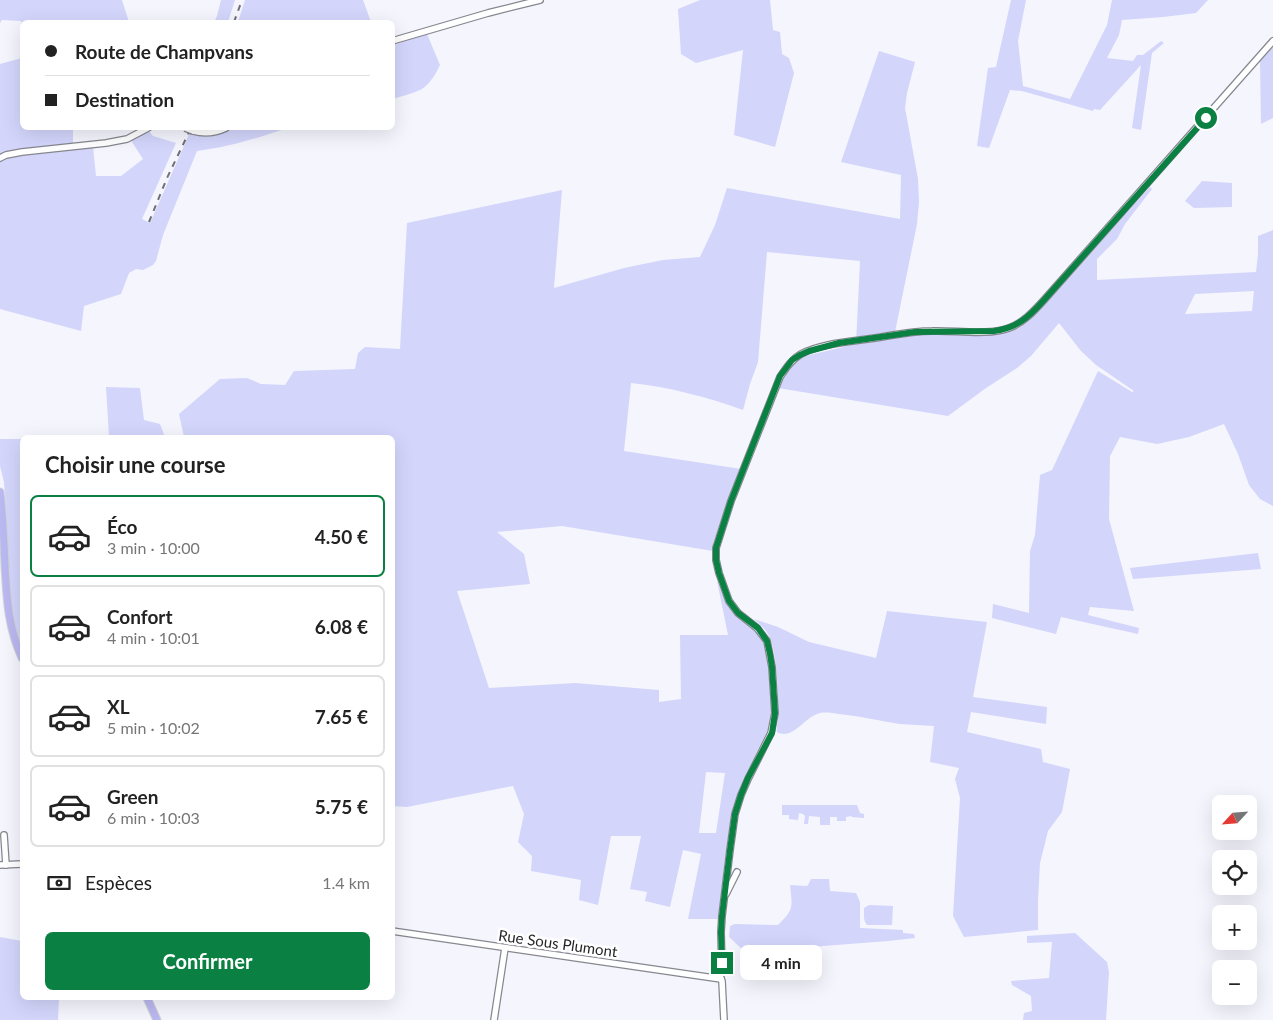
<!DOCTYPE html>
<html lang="fr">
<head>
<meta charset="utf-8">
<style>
  body { margin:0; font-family:Lato,sans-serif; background:#f6f6f6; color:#222; height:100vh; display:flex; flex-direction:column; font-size:19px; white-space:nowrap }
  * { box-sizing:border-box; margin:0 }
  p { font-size:16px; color:#767676 }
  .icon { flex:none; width:28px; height:28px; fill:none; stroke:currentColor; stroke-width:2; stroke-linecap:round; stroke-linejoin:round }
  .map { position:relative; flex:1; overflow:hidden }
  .side { position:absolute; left:20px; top:435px; width:375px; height:565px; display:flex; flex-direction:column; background:#fff; border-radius:8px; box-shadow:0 5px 20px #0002 }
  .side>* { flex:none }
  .top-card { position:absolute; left:20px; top:20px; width:375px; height:110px; border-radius:8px; box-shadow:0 5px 20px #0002; display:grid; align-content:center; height:110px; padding:0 25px; background:#fff }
  .needle { width:32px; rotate:244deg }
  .tools { position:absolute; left:1212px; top:795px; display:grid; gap:10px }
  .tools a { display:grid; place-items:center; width:45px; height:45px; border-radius:8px; background:#fff; box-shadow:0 5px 20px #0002; font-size:25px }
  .end { position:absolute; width:22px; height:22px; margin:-11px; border:6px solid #0b8043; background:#fff; box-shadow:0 0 0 2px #fff }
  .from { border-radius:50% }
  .bubble { position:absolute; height:35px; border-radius:8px; background:#fff; box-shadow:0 5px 20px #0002; font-size:16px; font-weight:700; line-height:35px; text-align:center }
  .top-card b { display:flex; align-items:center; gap:18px; height:48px; font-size:19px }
  .top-card b+b { border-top:1px solid #e0e0e0 }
  .top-card i { width:12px; height:12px; background:#222 }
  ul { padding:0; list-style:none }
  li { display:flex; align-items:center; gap:15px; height:82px; margin:0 10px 8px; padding:0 15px; border:2px solid #e0e0e0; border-radius:8px }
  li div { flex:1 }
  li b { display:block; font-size:19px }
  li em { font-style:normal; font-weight:700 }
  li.current { border-color:#0b8043 }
  li>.icon { width:45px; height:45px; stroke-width:1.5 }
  h2 { padding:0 25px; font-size:22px; line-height:60px }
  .pay { display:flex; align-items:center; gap:12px; height:55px; padding:0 25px; font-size:19px }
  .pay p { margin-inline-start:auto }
  .button { display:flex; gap:10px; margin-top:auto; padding:10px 25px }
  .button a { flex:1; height:58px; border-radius:8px; background:#0b8043; color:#fff; font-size:20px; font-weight:700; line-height:58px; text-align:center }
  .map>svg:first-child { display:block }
  .green { fill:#d3d5fb; fill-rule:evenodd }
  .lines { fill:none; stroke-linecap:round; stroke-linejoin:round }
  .minor-casing { stroke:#86878f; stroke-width:8 }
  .major-casing { stroke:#d3d3d4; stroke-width:9 }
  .minor { stroke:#fff; stroke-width:5.5 }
  .major { stroke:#bab8f0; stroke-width:7 }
  .rail { stroke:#6f6f74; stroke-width:2; stroke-dasharray:6 6; stroke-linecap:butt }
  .minor-bridge-casing { stroke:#86878f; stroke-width:8; stroke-linecap:butt }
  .minor-bridge { stroke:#fff; stroke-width:5.5 }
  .route { stroke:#0b8043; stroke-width:6 }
  .labels { text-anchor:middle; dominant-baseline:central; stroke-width:5; stroke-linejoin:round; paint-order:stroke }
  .street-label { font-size:15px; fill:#252528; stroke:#fff }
</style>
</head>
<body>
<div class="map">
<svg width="1273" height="1020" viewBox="0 0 1273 1020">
  <rect width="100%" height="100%" fill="#f5f5fe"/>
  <g class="green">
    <polygon points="0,0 122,0 129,22 22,22 22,38 21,21 2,20 0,23"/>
    <polygon points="221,0 235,0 228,22 214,22 217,16"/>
    <polygon points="245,0 363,0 371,22 238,22"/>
    <polygon points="700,0 770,0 773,30 780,32 782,54 789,58 794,73 775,147 734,135 743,50 696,63 681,54 678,9"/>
    <polygon points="1011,0 1026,0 1018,41 1023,86 1070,99 1107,25 1112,0 1208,0 1196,13 1163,17 1122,20 1119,35 1107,58 1133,61 1137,55 1143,55 1161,41 1164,43 1152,53 1141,130 1132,128 1141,65 1100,110 1094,109 1093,111 1022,91 1010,90 989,148 977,146 988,68 996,67"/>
    <path d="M427,34l13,31c-13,27 -21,26 -47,34v-54z"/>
    <polygon points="1273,47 1273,118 1261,124 1260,61"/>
    <path d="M879,51l36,11 -8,31 -2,15 13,71 1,23 -2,22 -23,113c18,-2 37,-3 55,-3 27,0 48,6 73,-8l128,-139 2,2 -27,35 -8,15 -20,20v21l159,-8 2,-18v-18l15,-6v276l-13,-7 -11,-14 -11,-31 -14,-30 -35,13 -32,7 -37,-7 -10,19 -1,63 25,92 -44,-4 -2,8 51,13 -1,6 -77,-17 -5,17 -64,-16 1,-14 36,9 1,-62 5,-16 5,-60 12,-5 46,-99 34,21 2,-1 -38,-26 -15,-14 -22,-28 -28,33 -14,12 -31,20 -38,28 -170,-28 10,-18 13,-13 55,-13 4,-83 -93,-9 -9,110 -8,22 -7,26c-36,-13 -74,-23 -112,-27l-7,68 117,18 -19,49 -9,25v8l-151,-25 -65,6 27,22 6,30 -73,7 32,97 86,-5 84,7v12l22,-3 -1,-64h48l-11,-54 8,19 6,9 25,21 8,9 5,25 2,34v20l-1,7 -4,12 -9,14 -18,40 -9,33 -5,33 -6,62h-31l13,-65 -18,-4 -13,57 -25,-6 2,-9 -17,-3 11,-53h-30l-13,69 -19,-5 2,-20 -50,-9 1,-15 -14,-14 6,-28 -11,-28 -106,21 -14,-1 -1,-368 -208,-1 -5,-23 41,-35 27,-1 14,6 24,1 9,-14 61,-2 3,-16 7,-6 35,2 7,-126 155,-33 -8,98 70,-20 39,-8 37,-3 15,-32 12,-37 173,31 1,-44 -60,-13zM1254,291l-2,20 -67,3 10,-20zM706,772l19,1 -9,60h-17z"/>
    <path d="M22,58v70h51v15l3,7 17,-3 3,29h25l22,-17 -11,-17 -1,-2 17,-10 5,6 23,7 -34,76 8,4 40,-91 12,4 5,1 5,-1 -7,-8h83c-31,10 -58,19 -91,23l-34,84 -7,26 -3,4 -10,5 -7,-1 -7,4 -8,21 -37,12 -3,25 -81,-22v-245z"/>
    <polygon points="1202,181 1232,183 1232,207 1194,208 1185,201"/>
    <polygon points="106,387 140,388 144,420 160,424 165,437 109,437"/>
    <polygon points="0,439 22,439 22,648 16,629 11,601 4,482 0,466"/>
    <polygon points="1258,553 1261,569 1133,579 1130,568"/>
    <path d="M887,611l100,11 -14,75 74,10 -1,17 -75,-12 -4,20 74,17 2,13 27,7 -8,43 -14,19 -8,32 -2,37v30l-74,7 -11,-21 7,-118 -5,-19 4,-11 -29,-6 4,-36c-11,-1 -23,-1 -34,-2 -20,-3 -40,-8 -61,-10 -6,-1 -13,-2 -19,-1 -15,3 -27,28 -43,19 -1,-5 1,-10 1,-15 1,-18 -1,-66 -9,-81 -3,-7 -10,-12 -15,-17l24,8 31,15 67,16z"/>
    <polygon points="782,805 857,805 860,813 864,814 864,818 852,817 851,816 846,817 846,821 837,821 837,817 830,817 830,825 820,825 820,817 809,816 808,824 804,824 805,816 803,814 799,813 798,820 789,819 789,815 782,815"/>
    <path d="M811,879h18l1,12 26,2 4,9v26l43,2v3l11,1 1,4 -27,3 -143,11 -16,-15 1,-11 5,-2 43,1c17,-16 14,-19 12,-40l17,1 1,-1z"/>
    <path d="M869,905l24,1 -1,19h-25c-4,-5 -3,-10 -3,-17z"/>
    <polygon points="1075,933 1107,962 1109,972 1106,1020 1023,1020 1024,1013 1032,1011 1031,996 1012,985 1011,981 1049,978 1052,942 1027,943 1027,936"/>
    <polygon points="0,937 22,941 22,998 59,998 58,1020 0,1020"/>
  </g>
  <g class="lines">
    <g class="minor-casing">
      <g id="minor">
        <polyline points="392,41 488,13 540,0"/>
        <path d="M193,131c11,3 22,2 33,-3"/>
        <polyline points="0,158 6,155 22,152 106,143 127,139 148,128"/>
        <polyline points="4,835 6,865"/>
        <polyline points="0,865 22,864"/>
        <polyline points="726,894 737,872"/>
        <polyline points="392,931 721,979"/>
        <polyline points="494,1020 505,948"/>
        <path d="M724,1020l-2,-39 -2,-5 2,-3 -1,-41 1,-16 8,-66 5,-36 6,-19 7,-16 23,-46 4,-20 -3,-46 -5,-26 -10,-13 -19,-15 -9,-12 -10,-28 -3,-13v-12l15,-47 49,-124c6,-9 11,-17 21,-23 19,-10 45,-12 67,-15 21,-3 43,-8 64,-8 23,-1 55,5 77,-3 14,-5 25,-17 35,-28l229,-259"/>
      </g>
    </g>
    <g class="major-casing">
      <g id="major">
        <path d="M0,492c3,25 4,50 5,75 2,33 3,60 17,91"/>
        <polyline points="147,998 157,1020"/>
      </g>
    </g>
    <use href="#minor" class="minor"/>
    <use href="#major" class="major"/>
    <g class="rail">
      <polyline points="234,22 242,0"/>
      <polyline points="149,222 167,178 191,128"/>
    </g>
    <g class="minor-bridge-casing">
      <polyline id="minor-bridge" points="185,128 193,131"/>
    </g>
    <use href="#minor-bridge" class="minor-bridge"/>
  </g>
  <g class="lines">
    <path class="route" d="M722,963l-1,-31 1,-16 8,-66 5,-36 6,-19 7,-17 24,-45 3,-20 -3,-46 -2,-13 -3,-13 -9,-13 -20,-15 -9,-12 -10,-28 -3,-13v-12l15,-47 49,-125 12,-16 8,-5 9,-4 30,-8 76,-11 79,-1c23,-3 35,-14 50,-31l162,-182"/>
  </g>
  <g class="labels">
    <g class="street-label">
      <text transform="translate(558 943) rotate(8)">Rue Sous Plumont</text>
    </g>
  </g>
</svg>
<div class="tools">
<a><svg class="needle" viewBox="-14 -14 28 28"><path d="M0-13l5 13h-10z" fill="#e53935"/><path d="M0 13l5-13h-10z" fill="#767676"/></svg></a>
<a><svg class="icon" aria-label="locate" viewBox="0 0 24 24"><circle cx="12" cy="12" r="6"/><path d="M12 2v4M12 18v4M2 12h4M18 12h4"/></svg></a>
<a>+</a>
<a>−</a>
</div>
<i class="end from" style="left:1206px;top:118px"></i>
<i class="end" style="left:722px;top:963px"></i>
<div class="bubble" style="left:740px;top:945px;width:82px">4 min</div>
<div class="top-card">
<b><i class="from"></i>Route de Champvans</b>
<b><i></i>Destination</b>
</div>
<section class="side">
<h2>Choisir une course</h2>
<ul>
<li class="current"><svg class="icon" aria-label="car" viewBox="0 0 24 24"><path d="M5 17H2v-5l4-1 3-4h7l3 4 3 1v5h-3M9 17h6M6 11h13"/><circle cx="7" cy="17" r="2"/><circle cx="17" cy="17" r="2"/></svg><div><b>Éco</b><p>3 min · 10:00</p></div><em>4.50 €</em></li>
<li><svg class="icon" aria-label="car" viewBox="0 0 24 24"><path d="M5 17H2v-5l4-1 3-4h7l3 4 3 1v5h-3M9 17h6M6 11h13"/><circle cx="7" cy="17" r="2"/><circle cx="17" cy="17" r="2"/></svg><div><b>Confort</b><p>4 min · 10:01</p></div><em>6.08 €</em></li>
<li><svg class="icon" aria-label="car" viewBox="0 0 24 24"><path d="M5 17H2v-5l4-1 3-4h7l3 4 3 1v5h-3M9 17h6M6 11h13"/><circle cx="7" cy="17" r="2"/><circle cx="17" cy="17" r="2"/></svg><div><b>XL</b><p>5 min · 10:02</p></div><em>7.65 €</em></li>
<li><svg class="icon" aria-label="car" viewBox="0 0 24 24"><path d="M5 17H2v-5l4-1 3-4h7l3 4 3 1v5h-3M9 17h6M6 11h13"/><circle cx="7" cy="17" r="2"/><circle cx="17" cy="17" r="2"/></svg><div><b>Green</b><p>6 min · 10:03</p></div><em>5.75 €</em></li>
</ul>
<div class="pay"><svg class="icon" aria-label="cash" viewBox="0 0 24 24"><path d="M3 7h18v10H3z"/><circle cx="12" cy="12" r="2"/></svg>Espèces<p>1.4 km</p></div>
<div class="button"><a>Confirmer</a></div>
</section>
</div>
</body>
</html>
